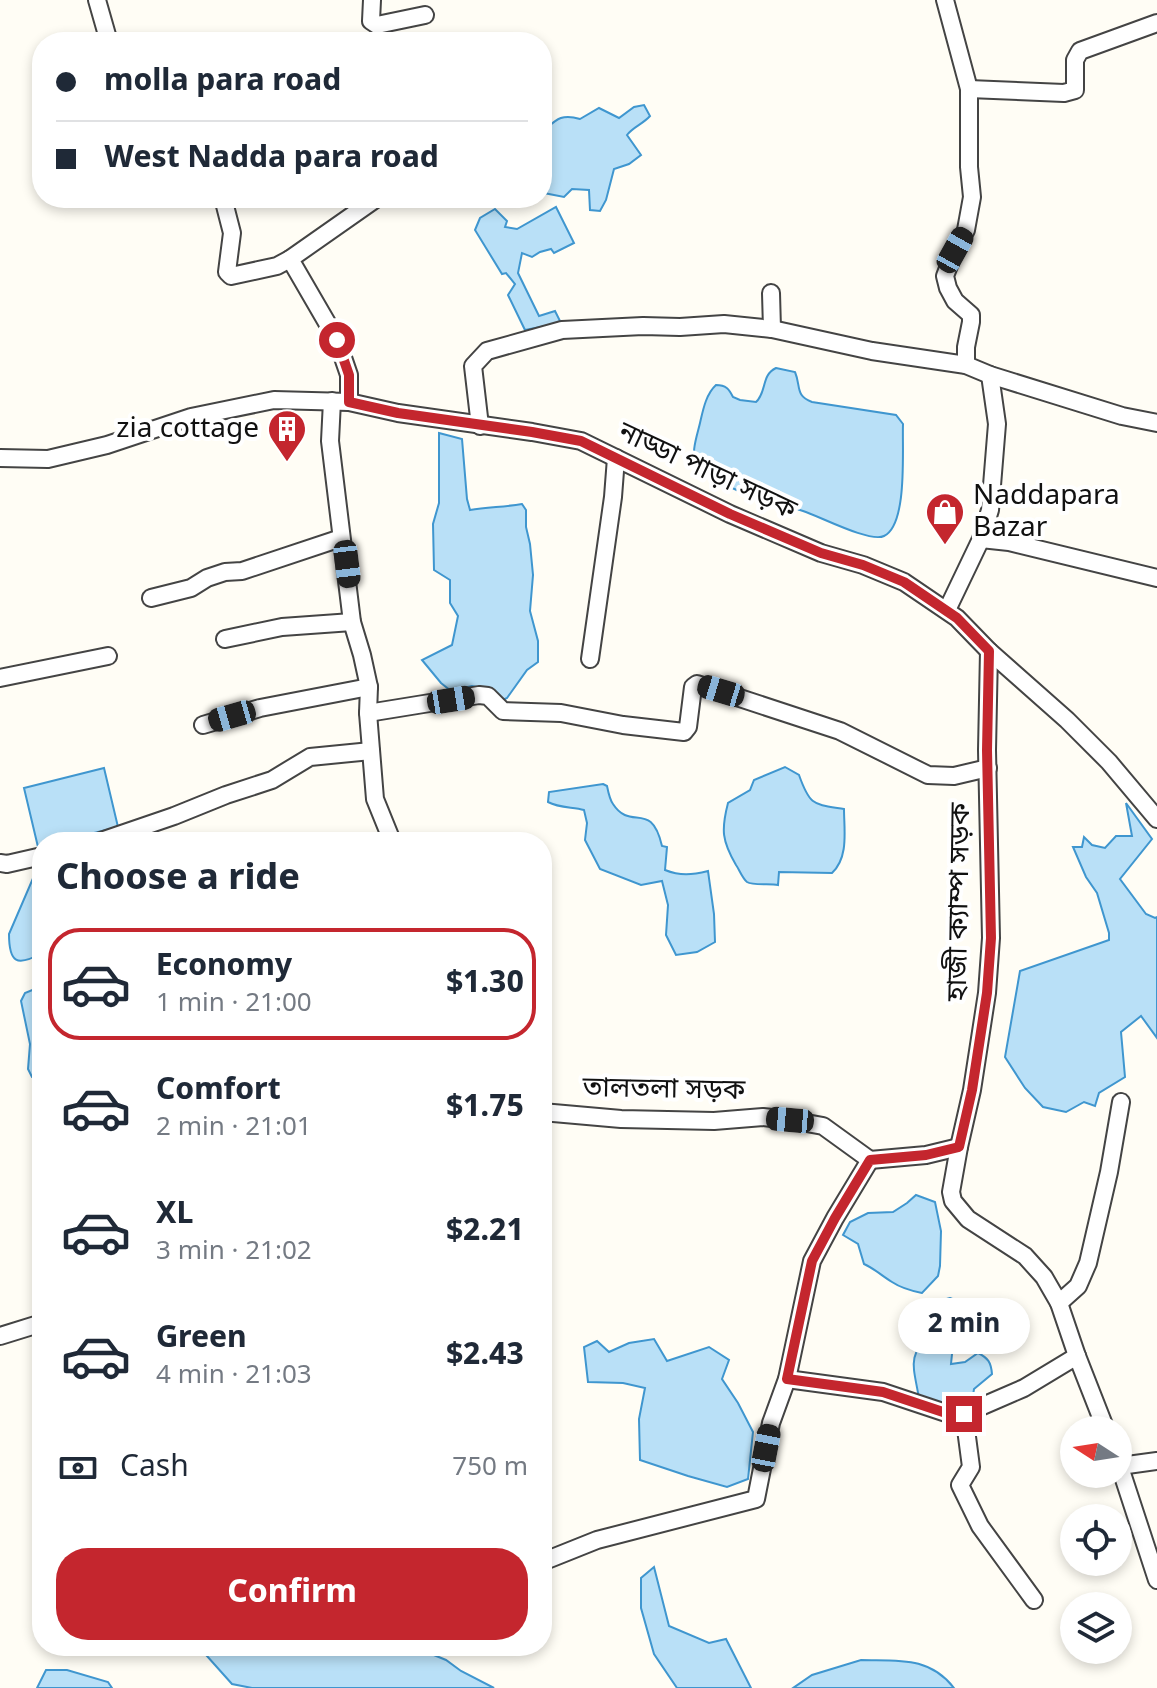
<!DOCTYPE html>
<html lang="en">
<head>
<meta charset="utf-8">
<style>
  body { margin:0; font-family:Georgia,"Noto Sans Bengali",serif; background:#f2f2f3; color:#1f2937; height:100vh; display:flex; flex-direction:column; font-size:30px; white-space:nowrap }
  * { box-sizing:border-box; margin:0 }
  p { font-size:26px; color:#747a83 }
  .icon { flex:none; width:44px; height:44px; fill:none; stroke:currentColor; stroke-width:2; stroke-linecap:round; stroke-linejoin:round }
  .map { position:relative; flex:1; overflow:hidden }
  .drawer { position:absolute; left:32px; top:832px; width:520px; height:824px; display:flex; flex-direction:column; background:#fff; border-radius:32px; box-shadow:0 4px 12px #0003 }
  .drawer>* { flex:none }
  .banner { position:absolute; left:32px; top:32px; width:520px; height:176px; border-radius:32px; box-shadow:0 4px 12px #0003; display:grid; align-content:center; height:176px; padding:0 24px; background:#fff }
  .needle { width:52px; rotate:282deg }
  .fabs { position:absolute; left:1060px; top:1416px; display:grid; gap:16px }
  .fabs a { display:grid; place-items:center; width:72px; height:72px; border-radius:50%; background:#fff; box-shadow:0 4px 12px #0003; font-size:40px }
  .end { position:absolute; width:36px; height:36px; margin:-18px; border:10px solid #c4262e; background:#fff; box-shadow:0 0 0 4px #fff }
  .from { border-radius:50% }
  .bubble { position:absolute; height:56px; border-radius:28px; background:#fff; box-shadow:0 4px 12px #0003; font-size:26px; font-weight:700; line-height:56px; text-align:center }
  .car { position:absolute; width:24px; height:48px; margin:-24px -12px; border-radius:10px; box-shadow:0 0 6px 2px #0007; background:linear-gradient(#222 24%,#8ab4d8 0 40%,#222 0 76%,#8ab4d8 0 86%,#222 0) }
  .banner b { display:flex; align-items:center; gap:28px; height:76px; font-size:30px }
  .banner b+b { border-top:2px solid #e0e1e3 }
  .banner i { width:20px; height:20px; background:#1f2937 }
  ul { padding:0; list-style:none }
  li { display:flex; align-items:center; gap:24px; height:112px; margin:0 16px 12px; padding:0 8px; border:4px solid transparent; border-radius:32px }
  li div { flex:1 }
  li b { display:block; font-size:30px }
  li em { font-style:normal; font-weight:700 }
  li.active { border-color:#c4262e }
  li>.icon { width:72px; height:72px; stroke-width:1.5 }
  h2 { padding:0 24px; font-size:36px; line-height:96px }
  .pay { display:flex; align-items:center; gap:20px; height:88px; padding:0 24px; font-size:30px }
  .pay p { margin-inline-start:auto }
  .button { display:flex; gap:16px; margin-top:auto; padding:16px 24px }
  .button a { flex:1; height:92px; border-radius:32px; background:#c4262e; color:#fff; font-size:32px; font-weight:700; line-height:92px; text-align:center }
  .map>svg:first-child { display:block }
  .water { fill:#b9e0f7; stroke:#3f96cf; stroke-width:2 }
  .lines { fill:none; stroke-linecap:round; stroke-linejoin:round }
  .minor-casing { stroke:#444; stroke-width:20 }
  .minor { stroke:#fff; stroke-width:16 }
  .route { stroke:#c4262e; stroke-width:10 }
  .labels { text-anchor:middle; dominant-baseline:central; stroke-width:8; stroke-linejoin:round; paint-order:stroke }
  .poi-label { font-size:28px; fill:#111; stroke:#fff; text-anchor:end }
  .street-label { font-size:28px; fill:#111; stroke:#fff }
</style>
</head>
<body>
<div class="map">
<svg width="1157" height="1688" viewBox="0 0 1157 1688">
  <rect width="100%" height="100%" fill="#fffdf5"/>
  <g class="water">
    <path d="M644,105l6,11c-7,8 -17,11 -23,19l14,20 -12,9 -15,5 -8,31 -6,11 -10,-1 -1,-20 -17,-1 -8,8 -20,-4 -2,-3v-58c14,-12 19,-19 38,-13l19,-11 20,10 15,-11z"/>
    <polygon points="556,207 574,243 554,253 551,249 540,252 532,257 522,253 518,273 539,316 555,311 561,323 525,330 508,295 515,284 506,273 502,274 475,230 480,218 495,209 507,221 505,227 517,229"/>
    <path d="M776,368l19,4c6,14 0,24 17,30l84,13 7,9c-1,24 5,101 -19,112 -14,7 -65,-20 -81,-25 -12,-4 -24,-5 -36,-9 -15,-5 -63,-24 -70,-37 -7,-11 0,-29 3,-42 3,-13 6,-29 16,-38 10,0 13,4 17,12l7,3 16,2c11,-10 5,-27 20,-34z"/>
    <path d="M439,433l23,6 5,60 3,11c18,-3 35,-3 52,-6l4,6v17l4,17 3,31 -3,36 8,30v21l-11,8 -20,28 -8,4 -12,-13 -15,-3 -21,5 -10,-8 -19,-23 30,-15 6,-29 -8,-13v-23l-16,-10 -1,-46 6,-21z"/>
    <path d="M785,767l14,8c11,31 14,29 45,34 0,21 5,48 -12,64l-53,-1 -1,13c-8,-2 -25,1 -31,-3 -5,-4 -8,-13 -11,-17 -14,-24 -15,-35 -8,-62l22,-13 4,-10z"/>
    <polygon points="104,768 118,827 58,842 42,842 42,846 38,847 24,788"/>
    <path d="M603,784l4,2c1,5 3,14 6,18 18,28 38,-5 49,42l5,1 -2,23c15,6 27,5 43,1l6,43 1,28 -18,10 -21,3 -10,-20 2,-30 -6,-24 -21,4 -41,-16 -15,-29 2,-17 -3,-13c-12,-3 -25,-2 -36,-8l1,-10z"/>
    <polygon points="1126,803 1152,839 1120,879 1146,914 1155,918 1157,917 1157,1038 1141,1016 1121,1032 1125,1077 1099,1093 1095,1106 1084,1102 1066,1112 1043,1107 1025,1088 1005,1057 1020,971 1109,940 1109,933 1097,893 1086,877 1073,847 1082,847 1084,837 1092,845 1105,848 1116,836 1132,836"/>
    <path d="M40,862h2v91c-25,14 -33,10 -33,-19z"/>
    <polygon points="42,986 42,1082 32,1077 28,1069 30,1044 21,1001 25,993"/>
    <path d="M916,1195l19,7 6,29 -1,35 -2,10 -16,17c-10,-2 -21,-5 -30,-11 -10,-6 -17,-13 -28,-18l-6,-20 -15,-9 7,-13 18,-9 25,-1 14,-9z"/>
    <path d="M950,1298c14,5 17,11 18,26l-15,11 -5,7 4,12 -1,10 14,-2 13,-9c10,5 13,9 14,21l-18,15 -1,6 6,10 -16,8 -44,-15c-6,-34 -12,-41 13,-68 -5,-21 -3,-27 18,-32z"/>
    <polygon points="654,1339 667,1361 709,1347 729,1360 722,1379 738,1403 753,1432 748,1479 727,1487 688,1476 640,1460 639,1419 645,1388 623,1383 588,1382 584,1347 597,1341 609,1352 629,1343"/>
    <polygon points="654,1567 669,1626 709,1643 726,1639 751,1688 677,1688 654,1654 641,1608 641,1578"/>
    <polygon points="198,1646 412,1646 446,1660 461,1671 494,1688 252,1688 232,1684"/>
    <path d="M861,1660c37,1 68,-4 93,28h-161l19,-13z"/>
    <polygon points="46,1670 67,1670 108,1682 112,1688 37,1688"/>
  </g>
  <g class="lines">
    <g class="minor-casing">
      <g id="minor">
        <polyline points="97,0 109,42"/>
        <polyline points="372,0 371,21 377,25 425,15"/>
        <polyline points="945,0 969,89 969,167 972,197 966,230 955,250 945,276 948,288 955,301 971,315 971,322 966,347 966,365"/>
        <polyline points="969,89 1064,93 1075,90 1075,60 1080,51 1157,23"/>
        <polyline points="223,198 232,233 227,272 231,276 277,266 290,259"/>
        <polyline points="771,293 772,329"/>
        <polyline points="332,401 330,441 352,622 362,655 369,687 368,713 375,799 390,836 394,842"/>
        <polyline points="349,402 349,375 337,340 290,259 377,198"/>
        <polyline points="480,426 473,366 487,351 562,330 643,326 680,327 724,324 772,329 872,351 966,365 990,375 1122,416 1157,423"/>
        <polyline points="0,458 48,459 107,445 191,417 274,400 349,402 398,413 532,432 581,441 730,514 821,553 863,565 904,582 957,618 989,651 1067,720 1109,762 1157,819"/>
        <polyline points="981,539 1009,542 1157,578"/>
        <polyline points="151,598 191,588 207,578 225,572 242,571 341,538"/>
        <polyline points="947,610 981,539 990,510 997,424 990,375"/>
        <polyline points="225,639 282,627 352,622"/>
        <polyline points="989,651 987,750 991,938 987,993 972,1090 959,1147 951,1192 953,1201 968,1219 1025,1256 1044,1277 1059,1303 1077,1356 1106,1430"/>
        <polyline points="590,659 613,497 616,458"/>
        <polyline points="0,678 108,656"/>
        <polyline points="368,713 479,695 488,696 503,711 561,713 623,725 684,732 688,727 693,687 697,684 840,731 928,775 954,776 988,768"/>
        <polyline points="203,725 260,708 369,687"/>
        <polyline points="98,842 174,816 226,795 272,780 310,757 371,751"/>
        <polyline points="0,863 7,864 42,856"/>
        <polyline points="542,1112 621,1119 714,1121 763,1117 790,1120 823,1126 870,1160"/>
        <polyline points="870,1160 926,1155 959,1147"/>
        <polyline points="1059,1303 1078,1286 1088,1263 1109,1172 1121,1102"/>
        <polyline points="0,1336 42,1323"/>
        <polyline points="787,1379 883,1392 949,1414 964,1414 1024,1388 1077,1356"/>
        <polyline points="964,1414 971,1467 960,1485 980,1526 1034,1600"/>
        <polyline points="1118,1461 1157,1580"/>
        <polyline points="1120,1466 1157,1461"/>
        <polyline points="542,1562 597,1540 756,1499 771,1423 787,1379 812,1261 835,1218 870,1160"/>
      </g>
    </g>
    <use href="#minor" class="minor"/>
  </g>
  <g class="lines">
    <polyline class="route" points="337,340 349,375 349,402 398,413 532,432 581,441 730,514 821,553 863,565 904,582 957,618 989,651 987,750 991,938 987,993 972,1090 959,1147 926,1155 870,1160 835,1218 812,1261 787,1379 883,1392 949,1414 964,1414"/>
  </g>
  <defs>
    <g id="building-pin" transform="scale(2)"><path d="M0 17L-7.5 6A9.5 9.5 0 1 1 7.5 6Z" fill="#c4262e" stroke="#fff"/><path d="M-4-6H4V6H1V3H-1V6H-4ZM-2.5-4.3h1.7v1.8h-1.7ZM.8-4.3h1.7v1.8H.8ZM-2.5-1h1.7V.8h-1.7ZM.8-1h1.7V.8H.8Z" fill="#fff"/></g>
    <g id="shop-pin" transform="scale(2)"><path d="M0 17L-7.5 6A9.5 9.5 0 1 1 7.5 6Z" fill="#c4262e" stroke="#fff"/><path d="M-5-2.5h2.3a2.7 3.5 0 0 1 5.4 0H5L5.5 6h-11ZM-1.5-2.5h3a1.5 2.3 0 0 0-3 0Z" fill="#fff"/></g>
  </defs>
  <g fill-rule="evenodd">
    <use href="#building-pin" x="287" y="429"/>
    <use href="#shop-pin" x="945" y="512"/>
  </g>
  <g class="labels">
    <g class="poi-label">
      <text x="259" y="429">zia cottage</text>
      <text x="973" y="496" text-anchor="start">Naddapara<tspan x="973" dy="32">Bazar</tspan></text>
    </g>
    <g class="street-label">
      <text transform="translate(707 472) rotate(25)">নাড্ডা পাড়া সড়ক</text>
      <text transform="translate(960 902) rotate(-89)">হাজী ক্যাম্প সড়ক</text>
      <text transform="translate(664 1090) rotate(1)">তালতলা সড়ক</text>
    </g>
  </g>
</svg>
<div class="fabs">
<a><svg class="needle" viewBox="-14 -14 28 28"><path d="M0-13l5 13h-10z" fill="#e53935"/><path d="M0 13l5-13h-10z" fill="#747a83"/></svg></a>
<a><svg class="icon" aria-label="locate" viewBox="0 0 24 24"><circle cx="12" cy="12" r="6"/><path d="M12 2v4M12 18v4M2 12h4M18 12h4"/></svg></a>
<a><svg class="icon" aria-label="layers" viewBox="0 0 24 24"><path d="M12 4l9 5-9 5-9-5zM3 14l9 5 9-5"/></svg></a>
</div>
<i class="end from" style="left:337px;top:340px"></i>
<i class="end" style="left:964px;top:1414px"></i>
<div class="bubble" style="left:898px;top:1298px;width:132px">2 min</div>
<i class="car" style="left:955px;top:250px;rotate:29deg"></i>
<i class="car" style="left:347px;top:564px;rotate:173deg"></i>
<i class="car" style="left:721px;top:691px;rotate:287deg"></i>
<i class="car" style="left:451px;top:700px;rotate:81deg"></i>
<i class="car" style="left:232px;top:716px;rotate:254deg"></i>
<i class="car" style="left:790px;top:1120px;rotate:275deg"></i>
<i class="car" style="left:766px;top:1448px;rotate:11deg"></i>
<div class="banner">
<b><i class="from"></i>molla para road</b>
<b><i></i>West Nadda para road</b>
</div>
<section class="drawer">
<h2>Choose a ride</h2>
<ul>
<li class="active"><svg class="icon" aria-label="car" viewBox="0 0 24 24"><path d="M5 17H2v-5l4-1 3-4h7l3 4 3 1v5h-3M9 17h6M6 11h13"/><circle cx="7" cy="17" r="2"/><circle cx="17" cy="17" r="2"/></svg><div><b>Economy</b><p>1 min · 21:00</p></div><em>$1.30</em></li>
<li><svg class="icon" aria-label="car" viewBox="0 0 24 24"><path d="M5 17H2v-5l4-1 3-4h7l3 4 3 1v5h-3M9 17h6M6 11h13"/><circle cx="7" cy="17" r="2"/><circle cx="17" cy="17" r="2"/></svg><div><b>Comfort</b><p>2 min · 21:01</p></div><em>$1.75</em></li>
<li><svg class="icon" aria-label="car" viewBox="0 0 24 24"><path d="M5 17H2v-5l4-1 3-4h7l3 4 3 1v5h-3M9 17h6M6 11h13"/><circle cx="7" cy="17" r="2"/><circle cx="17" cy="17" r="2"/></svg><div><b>XL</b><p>3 min · 21:02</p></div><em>$2.21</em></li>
<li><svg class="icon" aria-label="car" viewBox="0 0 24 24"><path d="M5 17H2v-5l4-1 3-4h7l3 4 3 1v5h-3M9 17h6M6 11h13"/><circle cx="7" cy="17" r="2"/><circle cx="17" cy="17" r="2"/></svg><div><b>Green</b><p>4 min · 21:03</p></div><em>$2.43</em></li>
</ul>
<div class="pay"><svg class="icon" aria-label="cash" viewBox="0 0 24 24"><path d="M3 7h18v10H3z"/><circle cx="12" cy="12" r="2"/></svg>Cash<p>750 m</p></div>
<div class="button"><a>Confirm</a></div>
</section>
</div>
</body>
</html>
